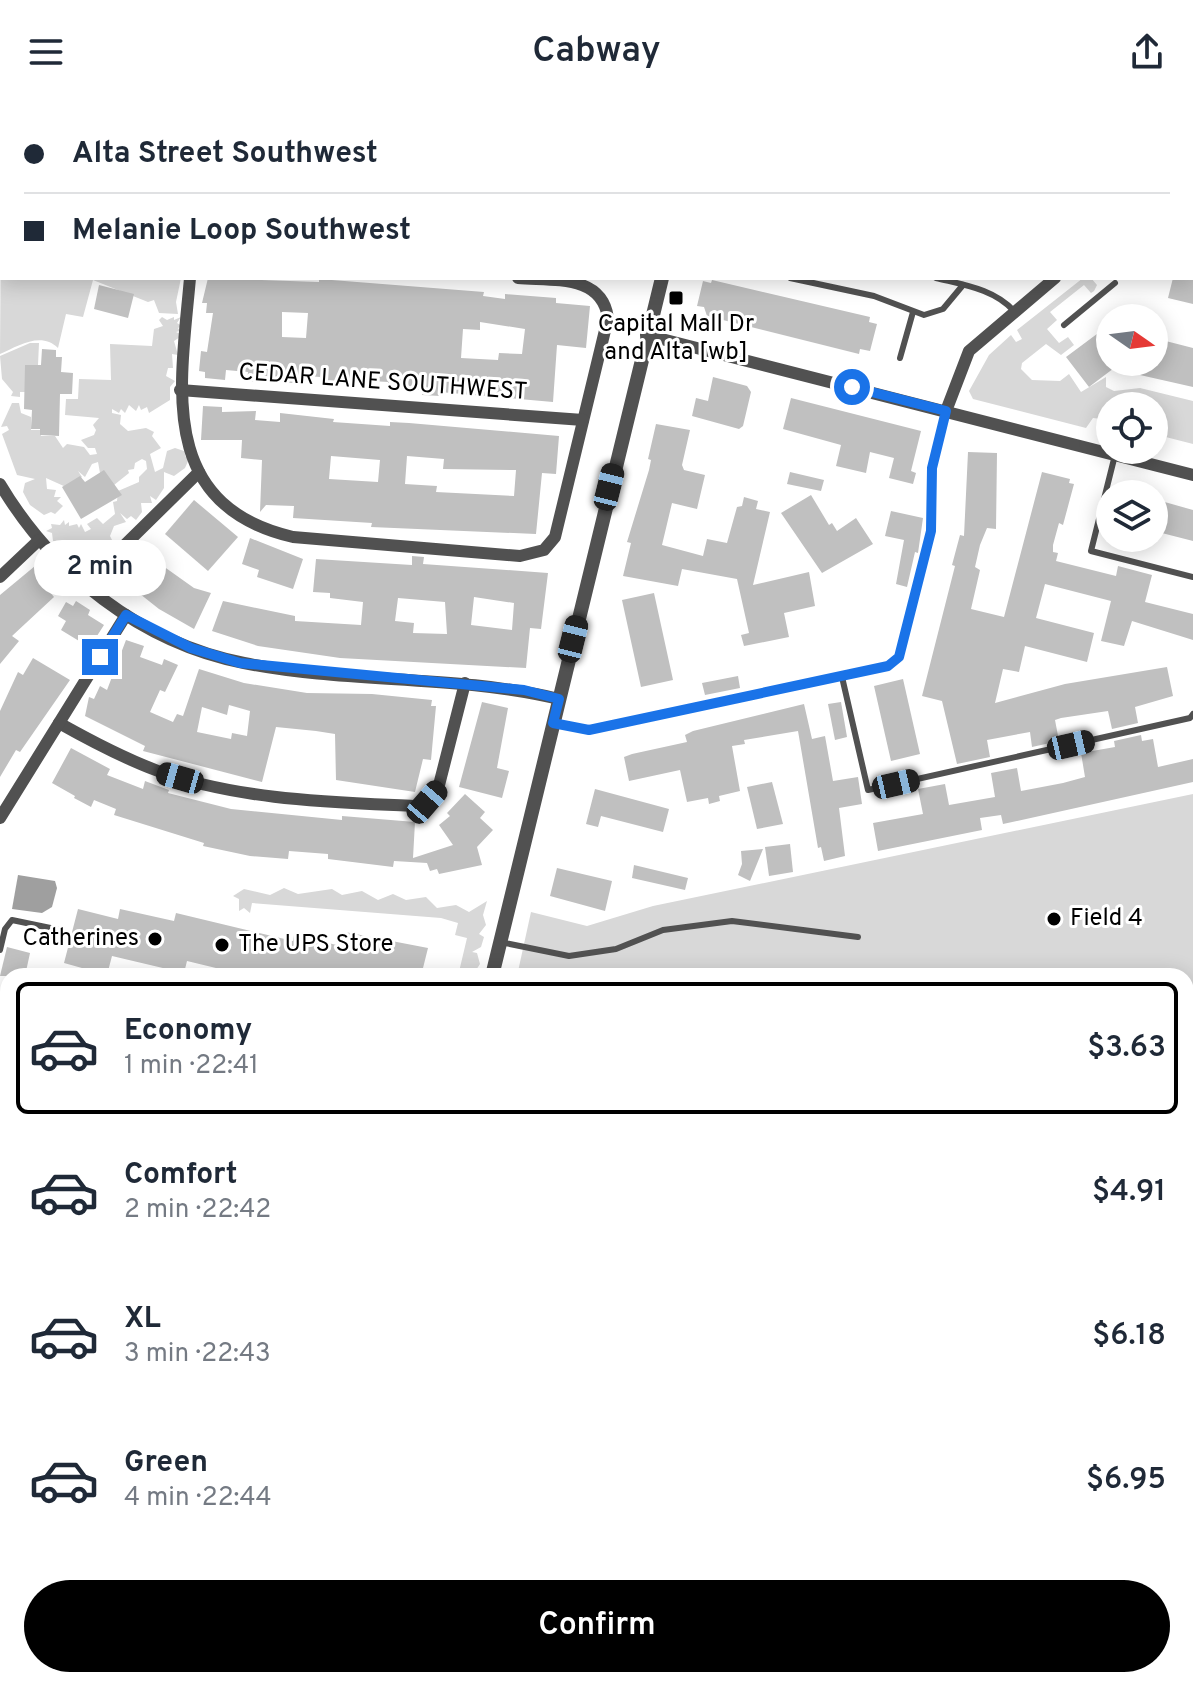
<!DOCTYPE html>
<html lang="en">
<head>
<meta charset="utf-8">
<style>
  body { margin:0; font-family:Overpass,sans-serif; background:#f2f2f3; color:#1f2937; height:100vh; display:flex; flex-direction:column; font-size:30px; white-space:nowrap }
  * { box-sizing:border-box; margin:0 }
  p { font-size:26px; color:#747a83 }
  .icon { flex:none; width:44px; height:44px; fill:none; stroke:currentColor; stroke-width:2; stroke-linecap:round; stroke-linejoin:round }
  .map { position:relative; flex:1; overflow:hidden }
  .drawer { position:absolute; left:0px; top:864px; width:1194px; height:720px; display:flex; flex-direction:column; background:#fff; border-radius:24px 24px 0 0; box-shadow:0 4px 20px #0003 }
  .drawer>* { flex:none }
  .banner { position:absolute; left:0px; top:0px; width:1194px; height:176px; box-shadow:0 4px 20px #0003; display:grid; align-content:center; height:176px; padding:0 24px; background:#fff }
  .needle { width:52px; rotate:104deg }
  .buttons { position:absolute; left:1096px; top:200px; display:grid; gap:16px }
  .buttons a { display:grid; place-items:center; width:72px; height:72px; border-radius:50%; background:#fff; box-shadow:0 4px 20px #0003; font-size:40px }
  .end { position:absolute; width:36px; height:36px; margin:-18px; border:10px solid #1a73e8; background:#fff; box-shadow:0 0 0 4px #fff }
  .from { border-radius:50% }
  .bubble { position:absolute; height:56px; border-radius:28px; background:#fff; box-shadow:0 4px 20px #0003; font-size:26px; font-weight:600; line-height:56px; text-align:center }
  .car { position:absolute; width:24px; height:48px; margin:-24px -12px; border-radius:10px; box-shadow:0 0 6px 2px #0007; background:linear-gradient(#222 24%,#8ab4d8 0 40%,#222 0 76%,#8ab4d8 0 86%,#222 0) }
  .banner b { display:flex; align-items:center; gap:28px; height:76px; font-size:30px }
  .banner b+b { border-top:2px solid #e0e1e3 }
  .banner i { width:20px; height:20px; background:#1f2937 }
  ul { padding:14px 0 0; list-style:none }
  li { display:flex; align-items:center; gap:24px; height:132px; margin:0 16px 12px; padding:0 8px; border:4px solid transparent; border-radius:12px }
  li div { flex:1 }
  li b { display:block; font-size:30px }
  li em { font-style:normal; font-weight:600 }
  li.selected { border-color:#000 }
  li>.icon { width:72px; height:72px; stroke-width:1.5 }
  .primary-button { display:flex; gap:16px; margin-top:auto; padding:16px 24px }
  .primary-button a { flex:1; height:92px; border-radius:48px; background:#000; color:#fff; font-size:32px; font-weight:600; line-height:92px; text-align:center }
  header { display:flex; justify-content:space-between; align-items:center; height:104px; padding:0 24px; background:#fff; font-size:36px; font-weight:600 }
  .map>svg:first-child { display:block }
  .green { fill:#d8d8d8 }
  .water { fill:#9f9f9f }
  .building { fill:#c0c0c0; fill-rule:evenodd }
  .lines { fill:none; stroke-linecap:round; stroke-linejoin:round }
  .service { stroke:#515151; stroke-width:6 }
  .minor { stroke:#515151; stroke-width:12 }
  .tertiary { stroke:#515151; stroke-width:14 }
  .secondary { stroke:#1e1e1e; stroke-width:16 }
  .route { stroke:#1a73e8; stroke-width:10 }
  .poi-dot { fill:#000; stroke:#fff; stroke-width:3 }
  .labels { text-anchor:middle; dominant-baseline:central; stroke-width:6; stroke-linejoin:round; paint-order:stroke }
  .poi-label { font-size:24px; fill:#000; stroke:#fff; text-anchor:start }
  .street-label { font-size:24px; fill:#000; stroke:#fff }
</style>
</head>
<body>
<header><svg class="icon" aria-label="menu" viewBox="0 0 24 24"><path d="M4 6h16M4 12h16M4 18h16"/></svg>Cabway<svg class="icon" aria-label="share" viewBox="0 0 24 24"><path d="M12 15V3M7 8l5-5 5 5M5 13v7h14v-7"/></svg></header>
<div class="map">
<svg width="1193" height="1584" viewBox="0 0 1193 1584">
  <rect width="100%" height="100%" fill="#fff"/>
  <g class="green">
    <path d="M1,105l1,69h179l-5,24 2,12 -19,-1 -5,-13 -6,2 -55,-22 -10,37 -17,-3 -8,34c-17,-17 -40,-2 -58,6z"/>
    <polygon points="1083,174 1091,174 1097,181 1094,187 1091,189 1084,181 1050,208 1057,216 1047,225 1059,239 1068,233 1074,241 1061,251 1046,240 1022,259 1021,265 1032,276 1060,277 1069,270 1081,288 1106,273 1106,283 1114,287 1140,284 1193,297 1193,340 1154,330 1154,302 1110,302 1110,316 1093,314 1086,324 973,295 969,287 989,251 1011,231 1016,238 1022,235 1017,226"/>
    <polygon points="162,213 167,216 174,213 174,216 181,213 177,219 182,222 178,224 180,227 176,228 183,231 174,237 178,251 172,250 173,264 168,264 166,272 175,277 170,283 170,296 149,309 147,303 141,306 139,301 136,307 129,301 125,309 121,305 119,309 112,305 112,309 121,311 120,320 128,327 146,324 154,328 152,332 161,344 150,350 155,368 163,364 167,347 175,344 187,348 185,352 189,355 185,364 174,372 164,368 164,384 156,396 150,392 152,399 141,399 142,408 136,416 131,412 127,415 120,409 126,418 114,422 110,432 112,436 97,439 102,444 99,448 107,449 91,469 91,464 87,467 86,464 80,466 80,470 77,465 70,467 72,457 68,454 70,443 66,437 63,441 62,437 53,437 52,429 46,427 52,424 51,420 60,421 64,416 65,421 69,418 69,422 77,420 79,424 81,420 85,428 91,425 87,420 97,414 103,420 115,410 113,398 117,397 118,387 139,378 139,373 147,365 146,357 142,355 135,359 134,365 128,366 129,369 114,381 100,369 98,358 92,360 85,373 78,367 82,373 66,383 46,374 47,385 56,386 54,393 61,393 57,397 63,402 55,410 51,408 44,411 30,401 23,388 25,379 35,375 17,371 2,330 9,326 7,322 1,323 12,299 19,299 21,309 31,313 31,326 40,326 41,332 55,332 63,344 67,340 84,343 90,351 97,350 95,344 88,344 81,336 94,331 96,326 93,321 99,314 65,311 66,295 78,295 79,275 111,276 110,240 152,242 154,225 163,222 159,216"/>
    <polygon points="30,239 39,239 38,261 25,261 25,288 20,288 20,293 11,292 13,288 2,275 0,252"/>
    <polygon points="1193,690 1193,1042 1186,1043 1186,872 517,872 531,808 587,822 653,802"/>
    <polygon points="284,784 298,790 332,785 342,791 362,787 378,796 393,790 406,796 426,793 437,804 456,801 469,808 487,797 483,811 486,821 479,830 484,833 481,843 472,848 477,849 480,860 472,872 458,872 467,834 455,831 458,819 441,814 252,799 250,809 244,804 239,807 239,795 233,792 244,785 270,791"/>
    <polygon points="0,1332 8,1335 8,1419 0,1419"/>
    <polygon points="0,1557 8,1559 8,1576 72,1576 75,1584 0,1584"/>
  </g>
  <polygon class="water" points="18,771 55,777 57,784 52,803 42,809 12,805"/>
  <g class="building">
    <path d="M208,174l111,4v-3l165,13 -1,4 22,3v-5l51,4v5l34,3 -4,42 -29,-3 -4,57 -113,-10v4l-18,-1v-5l-25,-1 -9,-3v-4l-50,-3 -1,7 -17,-1v-8l-25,-2 -1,8 -47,-2 1,-9 -22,-2 -1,10 -20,-2v-6l-6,-1 2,-20 6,1 6,-39h-7l1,-10h-5zM282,208l26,1 -2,25 -24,-1zM480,218l45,7 -3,25 -23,-1 -1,7 -37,-2 2,-29 17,1z"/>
    <polygon points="1173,174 1193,174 1193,200 1168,194"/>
    <polygon points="712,176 870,213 869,218 877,220 870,247 860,245 859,250 707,212 704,203 697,202 703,177 711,179"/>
    <polygon points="99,181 134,190 128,214 94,205"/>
    <polygon points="1105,224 1110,231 1110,258 1122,258 1089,283 1066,253"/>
    <polygon points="1154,234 1193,244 1193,283 1140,271 1142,258 1154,258"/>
    <polygon points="42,245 56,246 56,253 62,253 61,268 73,269 72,290 60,290 59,332 40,331 40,325 31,325 32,306 24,305 25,261 41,261"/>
    <polygon points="713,273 747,282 751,288 743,322 739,325 692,312 696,294 708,297"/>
    <polygon points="791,294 921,327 911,367 916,369 913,380 889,374 894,354 870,348 866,369 836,362 841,341 783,325"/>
    <path d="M203,302l19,1v5l34,-1 -1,9 25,2v-9l54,6 -1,3 57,4v-4l19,1 150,13 -3,38 -14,-1 -6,61 -165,-7 1,-4 -79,-5 1,-12 -28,-1 -6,7 2,-52 -21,-2 1,-18h-41zM331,352l49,4 -2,22 -49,-3zM407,352l37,3 -1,10 73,1 -2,26 -78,-4 1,-6 -32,-2z"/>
    <polygon points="656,320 690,326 682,361 684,366 705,371 697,405 672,399 662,441 703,452 707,435 727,439 737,403 742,402 744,393 758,397 756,405 770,408 753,481 809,468 815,502 784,509 789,533 744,542 741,531 749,529 737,475 682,465 678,482 623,472 631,439 627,438 649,366 651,356 648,355"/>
    <polygon points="968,348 997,349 996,425 987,424 980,441 975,463 980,466 971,505 1004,513 1042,368 1070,375 1069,379 1074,380 1063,421 1059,419 1053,441 1053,448 1058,449 1056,457 1116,472 1118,462 1152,471 1145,498 1193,510 1193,536 1132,517 1124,542 1101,537 1111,497 1045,480 1036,514 1094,529 1087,558 1025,542 1019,568 1003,565 995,599 1065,580 1167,563 1173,592 1135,603 1138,619 1112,625 1108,607 1061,614 1055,616 1059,637 1032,643 1030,628 987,636 990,653 957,660 942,597 922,592 955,462 952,461 960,431 964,432"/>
    <polygon points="104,366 122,391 81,415 62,383 80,372 85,378"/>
    <polygon points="790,368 824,376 821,387 787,380"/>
    <polygon points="811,391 829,421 832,419 837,427 856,414 873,440 822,469 781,409"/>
    <polygon points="1154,395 1193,406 1193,437 1154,427"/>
    <polygon points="194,396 238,433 208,467 165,430"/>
    <polygon points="891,407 923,414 918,449 915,448 907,483 896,480 904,436 885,432"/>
    <polygon points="250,434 303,455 293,485 257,473 259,466 242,460"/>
    <path d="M412,452l12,1 -1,7 125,9 -7,56 -11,-1 -4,40 -186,-10 -82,-12 -46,-15 11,-30 72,15v5l66,4 2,-23 -33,-4v-5l-17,-1 3,-33 96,6zM474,493l40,6 -2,27 -41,-5zM398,494l47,4 2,32 -34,-1 1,-10 -19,-2z"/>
    <polygon points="156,457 194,484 211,489 194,525 159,505 135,486 137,483 133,479 141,469 137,466 144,458 151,463"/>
    <polygon points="35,462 48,477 44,481 54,493 12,532 19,537 0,560 0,491"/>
    <polygon points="654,489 673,576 641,583 622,496"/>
    <polygon points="76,497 90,506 88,511 104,521 95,535 89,532 84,540 61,526 66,517 58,512 66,498 73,502"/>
    <path d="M126,536l18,6 -4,11 22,8 2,-6 14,6 -13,27 -5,-2 -10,22 23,10 4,-8 6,2 16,-47 45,14 63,10 65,1 60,6 -1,6h5l-5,54 -8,-1 -8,33 -79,-12 -1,-46 -19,-3 -40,-4 -14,55 -119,-31 2,-5 -60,-30 4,-19 5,2 6,-13 7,4zM229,601l21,6 -3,25 -15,-3 -1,6 -34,-7 5,-25 25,8z"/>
    <polygon points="33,554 70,576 20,648 16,646 0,673 0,607 18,568 23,571"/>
    <polygon points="738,572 740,584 705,591 702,579"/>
    <polygon points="903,575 920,650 891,657 874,582"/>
    <polygon points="482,598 508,604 497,664 509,667 502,694 459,683"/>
    <polygon points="841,598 847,633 835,636 828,600"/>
    <polygon points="804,600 812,635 825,632 833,677 858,673 862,700 839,704 845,752 824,757 821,743 818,744 798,627 744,636 745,640 732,642 740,687 719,692 720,697 709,700 708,694 687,698 680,666 629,677 624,653 632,650 687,638 685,631 693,627"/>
    <polygon points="1141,631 1142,637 1153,635 1158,663 1193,655 1193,678 1003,720 1001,711 980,714 982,726 878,747 873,719 923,710 918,685 945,680 949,701 995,693 991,669 1017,664 1021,687 1063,679 1085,673 1081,649 1115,643 1114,637"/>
    <polygon points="71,644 110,665 107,671 143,685 145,677 169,686 168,689 231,705 342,716 342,712 415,718 413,754 453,741 439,721 450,712 447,709 465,690 485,708 480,714 493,726 477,743 482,761 439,770 437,765 430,767 427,759 394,757 393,763 328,755 328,750 289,747 288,755 250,752 203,742 204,739 114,711 116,705 94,696 91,703 74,694 75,692 52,679"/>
    <polygon points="772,678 783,720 757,725 747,683"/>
    <polygon points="595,685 669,705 663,728 601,712 598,723 586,720"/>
    <polygon points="790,740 793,768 769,772 765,743"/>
    <polygon points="763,745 750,777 738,771 742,760 741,747"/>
    <polygon points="634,761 688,774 685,786 632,774"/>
    <polygon points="557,764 612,777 605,807 550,792"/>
    <polygon points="78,805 118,815 120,805 174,817 176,809 293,837 294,831 341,842 345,828 428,844 421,872 249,872 187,857 184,869 112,852 107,871 64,859"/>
    <polygon points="7,843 30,849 25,872 0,872"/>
  </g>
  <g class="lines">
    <g class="service">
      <polyline points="1068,0 1076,2"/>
      <polyline points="974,2 974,0"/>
      <polyline points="1087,2 1088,0"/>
      <polyline points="1192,32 1193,32"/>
      <polyline points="790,174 874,192 924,211 943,205 963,181"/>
      <path d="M936,174c28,7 58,11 78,33"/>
      <polyline points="1064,221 1115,179"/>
      <polyline points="900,254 913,208"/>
      <polyline points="1115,351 1091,447 1193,473"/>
      <polyline points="842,573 868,686 1190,614 1193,610"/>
      <polyline points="553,619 589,626 888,562 899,553 931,427 932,364 946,307"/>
      <polyline points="500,838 569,852 616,845 663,826 732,817 858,833"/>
      <polyline points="0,846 5,825 12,816 60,826"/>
      <polyline points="0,902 8,904"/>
      <polyline points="0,993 5,974"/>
      <polyline points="2,1141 8,1143"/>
      <polyline points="0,1436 8,1432"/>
      <polyline points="1186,1437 1193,1438"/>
      <polyline points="0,1539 8,1541"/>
      <polyline points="1186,1563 1193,1565"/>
      <polyline points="520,1576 556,1580 577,1576"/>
      <polyline points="508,1584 510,1576"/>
      <polyline points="939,1584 941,1576"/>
    </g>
    <g class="minor">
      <polyline points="65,0 66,2"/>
      <polyline points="1192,69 1193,69"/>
      <polyline points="0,82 2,79"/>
      <path d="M190,174c-9,105 -35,227 103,259l227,19 24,-6 11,-13 53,-219c-6,-44 -55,-37 -90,-40"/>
      <polyline points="646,231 1193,371"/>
      <polyline points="180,286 583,316"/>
      <polyline points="946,307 969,247 1055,174"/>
      <path d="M0,380c53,89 141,159 244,179 104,21 209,11 315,36"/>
      <polyline points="0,473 39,436"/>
      <polyline points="83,482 199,368"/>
      <path d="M59,619c32,18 64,35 99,48 80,29 172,31 256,35l13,-4 11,-13 27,-106"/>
      <polyline points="0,714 126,511"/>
      <polyline points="1186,1256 1193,1259"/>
      <polyline points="1186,1519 1193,1492"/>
      <polyline points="368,1584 371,1576"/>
      <polyline points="1169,1584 1171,1576"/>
    </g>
    <g class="tertiary">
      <polyline points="750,2 751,0"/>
      <polyline points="492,872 662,174"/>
      <polyline points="313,1584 315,1576"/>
    </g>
    <g class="secondary">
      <polyline points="0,969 8,971"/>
      <polyline points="1186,1082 1193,1081"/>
    </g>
  </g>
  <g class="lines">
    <polyline class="route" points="100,553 126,511 191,544 240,559 524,586 559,595 553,619 589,626 888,562 899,553 931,427 932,364 946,307 852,283"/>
  </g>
  <g class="poi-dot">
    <rect x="668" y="186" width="16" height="16" rx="4"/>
    <circle cx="1054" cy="815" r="8"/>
    <circle cx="155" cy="835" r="8"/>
    <circle cx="222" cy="841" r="8"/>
  </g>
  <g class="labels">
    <g class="poi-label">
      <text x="676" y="221" text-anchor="middle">Capital Mall Dr<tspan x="676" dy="28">and Alta [wb]</tspan></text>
      <text x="1070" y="815">Field 4</text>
      <text x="139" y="835" text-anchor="end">Catherines</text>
      <text x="238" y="841">The UPS Store</text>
    </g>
    <g class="street-label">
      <text transform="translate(383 279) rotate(4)">CEDAR LANE SOUTHWEST</text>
    </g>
  </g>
</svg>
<div class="buttons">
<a><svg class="needle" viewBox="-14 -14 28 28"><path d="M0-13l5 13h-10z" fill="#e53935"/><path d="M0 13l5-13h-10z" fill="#747a83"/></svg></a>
<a><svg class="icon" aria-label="locate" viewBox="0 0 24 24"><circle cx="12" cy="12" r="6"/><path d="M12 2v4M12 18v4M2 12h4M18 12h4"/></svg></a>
<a><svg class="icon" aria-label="layers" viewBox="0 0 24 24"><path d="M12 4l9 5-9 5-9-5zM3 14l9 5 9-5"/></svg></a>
</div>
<i class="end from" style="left:852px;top:283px"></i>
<i class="end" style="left:100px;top:553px"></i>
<div class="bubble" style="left:34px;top:436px;width:132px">2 min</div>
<i class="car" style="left:609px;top:383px;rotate:14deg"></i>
<i class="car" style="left:573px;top:535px;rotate:14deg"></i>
<i class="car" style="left:1071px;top:641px;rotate:77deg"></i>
<i class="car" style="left:180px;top:674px;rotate:286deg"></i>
<i class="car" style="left:896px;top:680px;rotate:77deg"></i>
<i class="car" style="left:427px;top:698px;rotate:41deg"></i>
<div class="banner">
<b><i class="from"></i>Alta Street Southwest</b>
<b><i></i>Melanie Loop Southwest</b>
</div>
<section class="drawer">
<ul>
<li class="selected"><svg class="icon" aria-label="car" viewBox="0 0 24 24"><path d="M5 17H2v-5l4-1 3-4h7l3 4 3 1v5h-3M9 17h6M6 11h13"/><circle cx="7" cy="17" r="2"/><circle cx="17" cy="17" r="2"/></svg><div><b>Economy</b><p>1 min · 22:41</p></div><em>$3.63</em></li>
<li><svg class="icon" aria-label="car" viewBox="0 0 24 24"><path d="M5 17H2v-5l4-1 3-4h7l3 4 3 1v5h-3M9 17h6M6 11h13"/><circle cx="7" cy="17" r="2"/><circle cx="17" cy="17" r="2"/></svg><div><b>Comfort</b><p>2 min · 22:42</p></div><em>$4.91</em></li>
<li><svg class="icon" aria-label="car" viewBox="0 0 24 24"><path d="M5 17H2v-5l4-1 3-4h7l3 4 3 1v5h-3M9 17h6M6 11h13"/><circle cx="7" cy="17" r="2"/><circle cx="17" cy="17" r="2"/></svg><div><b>XL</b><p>3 min · 22:43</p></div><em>$6.18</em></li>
<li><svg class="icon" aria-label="car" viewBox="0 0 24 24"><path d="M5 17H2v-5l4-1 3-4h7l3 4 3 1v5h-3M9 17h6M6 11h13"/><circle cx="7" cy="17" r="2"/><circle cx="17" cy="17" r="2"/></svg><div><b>Green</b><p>4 min · 22:44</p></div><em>$6.95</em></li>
</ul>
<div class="primary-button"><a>Confirm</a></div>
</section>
</div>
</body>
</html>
